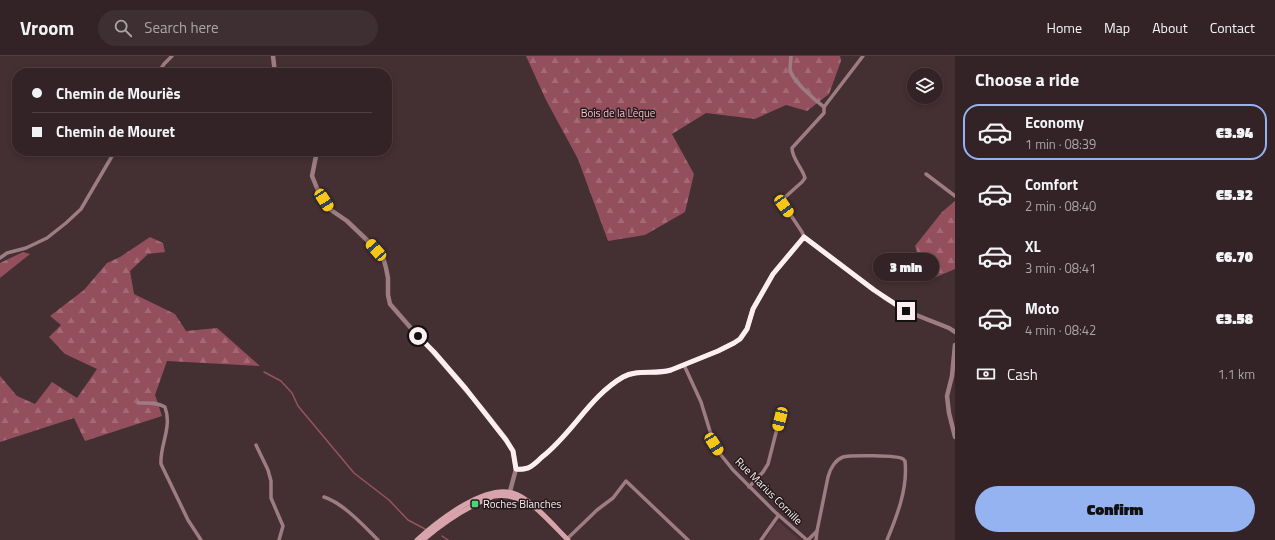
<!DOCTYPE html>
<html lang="en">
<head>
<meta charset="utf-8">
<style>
  body { margin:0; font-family:"Titillium Web",sans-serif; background:#3e2f32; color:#f1f3f6; height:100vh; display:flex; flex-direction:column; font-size:15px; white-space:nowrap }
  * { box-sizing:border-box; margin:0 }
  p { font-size:13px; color:#a9a4a7 }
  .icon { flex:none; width:22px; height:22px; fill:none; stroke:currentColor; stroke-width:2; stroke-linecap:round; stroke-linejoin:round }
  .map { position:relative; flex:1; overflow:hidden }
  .side { display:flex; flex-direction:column; background:#332326; width:320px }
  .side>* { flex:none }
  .guide { position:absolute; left:12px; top:12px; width:380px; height:88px; border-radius:16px; box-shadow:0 2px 6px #0003,0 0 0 1px #4e4043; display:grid; align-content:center; height:88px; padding:0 20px; background:#332326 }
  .tools { position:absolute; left:907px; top:12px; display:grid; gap:8px }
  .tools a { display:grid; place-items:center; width:36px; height:36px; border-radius:50%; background:#332326; box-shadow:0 2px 6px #0003,0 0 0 1px #4e4043; font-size:20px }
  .end { position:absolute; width:18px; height:18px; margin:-9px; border:5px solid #fdeef1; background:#111; box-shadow:0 0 0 2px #111 }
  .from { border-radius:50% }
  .bubble { position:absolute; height:28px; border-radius:14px; background:#332326; box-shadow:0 2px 6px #0003,0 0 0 1px #4e4043; font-size:13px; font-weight:800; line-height:28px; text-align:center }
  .car { position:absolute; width:12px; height:24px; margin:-12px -6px; border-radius:5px; box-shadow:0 0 3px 1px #0007; background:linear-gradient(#f5c518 24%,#345 0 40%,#f5c518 0 76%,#345 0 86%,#f5c518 0) }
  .guide b { display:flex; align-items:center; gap:14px; height:38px; font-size:15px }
  .guide b+b { border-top:1px solid #4e4043 }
  .guide i { width:10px; height:10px; background:#f1f3f6 }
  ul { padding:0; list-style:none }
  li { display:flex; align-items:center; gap:12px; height:56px; margin:0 8px 6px; padding:0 12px; border:2px solid transparent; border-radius:16px }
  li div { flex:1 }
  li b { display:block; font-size:15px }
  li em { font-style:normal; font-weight:800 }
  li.active { border-color:#95b2f1 }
  li>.icon { width:36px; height:36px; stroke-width:1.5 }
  h2 { padding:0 20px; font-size:18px; line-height:48px }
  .pay { display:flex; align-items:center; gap:10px; height:44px; padding:0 20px; font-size:15px }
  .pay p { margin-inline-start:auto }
  .button { display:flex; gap:8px; margin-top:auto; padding:8px 20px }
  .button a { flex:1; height:46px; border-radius:24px; background:#95b2f1; color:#111; font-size:16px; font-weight:800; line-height:46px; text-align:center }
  header { display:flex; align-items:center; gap:24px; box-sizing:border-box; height:56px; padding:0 20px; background:#332326; border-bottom:1px solid #4e4043 }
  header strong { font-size:19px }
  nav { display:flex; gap:22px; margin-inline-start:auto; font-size:14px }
  .search { width:280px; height:36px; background:#3e2f32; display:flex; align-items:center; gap:10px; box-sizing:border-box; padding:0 14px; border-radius:22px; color:#a9a4a7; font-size:15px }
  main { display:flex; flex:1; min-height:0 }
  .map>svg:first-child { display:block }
  .built { fill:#53373c }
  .forest { fill:url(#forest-firs) }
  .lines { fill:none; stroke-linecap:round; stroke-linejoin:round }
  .stream { stroke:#975361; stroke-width:1.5 }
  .minor { stroke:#9d7c82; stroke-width:3.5 }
  .tertiary { stroke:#9d7c82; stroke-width:4.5 }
  .secondary { stroke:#d8a4ac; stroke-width:5 }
  .route { stroke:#fdeef1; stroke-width:5 }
  .poi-dot { fill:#47d779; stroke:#241a1c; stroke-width:1.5 }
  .labels { text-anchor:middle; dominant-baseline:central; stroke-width:3; stroke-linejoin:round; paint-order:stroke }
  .park-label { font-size:11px; fill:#fdbec9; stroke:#241a1c }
  .street-label { font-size:11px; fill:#fdeef1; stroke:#241a1c }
  .poi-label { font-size:11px; fill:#fdeef1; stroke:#241a1c; text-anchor:start }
</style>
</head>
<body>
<header>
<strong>Vroom</strong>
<div class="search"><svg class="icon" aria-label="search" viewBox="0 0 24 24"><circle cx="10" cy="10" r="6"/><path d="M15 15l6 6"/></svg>Search here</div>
<nav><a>Home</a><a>Map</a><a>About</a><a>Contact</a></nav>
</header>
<main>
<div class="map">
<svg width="955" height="484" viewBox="0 0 955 484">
  <defs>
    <pattern id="forest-firs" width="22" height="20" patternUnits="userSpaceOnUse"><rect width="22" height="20" fill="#944f5d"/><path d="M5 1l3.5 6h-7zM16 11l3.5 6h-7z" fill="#a46975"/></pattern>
  </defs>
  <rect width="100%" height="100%" fill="#442f33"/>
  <polygon class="built" points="778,465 800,484 765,484"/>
  <g class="forest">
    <polygon points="526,0 840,0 841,5 829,38 807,55 786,49 755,63 706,57 672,78 694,118 685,156 645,179 608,185 578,103 546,44"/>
    <polygon points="955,145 955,213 927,225 915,190 942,156"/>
    <polygon points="150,181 163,187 165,196 148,198 130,215 134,238 175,258 186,275 217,272 260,310 167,305 155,339 162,360 85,385 74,362 0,386 0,320 17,340 35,348 52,326 77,342 97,313 65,298 49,281 61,269 50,260 84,234 107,207 120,201"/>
    <polygon points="23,196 30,198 0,222 0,207"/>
  </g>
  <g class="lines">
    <g class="stream">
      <polyline points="264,316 281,325 292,337 298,350 354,417 389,444 408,464 425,473"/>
      <polyline points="442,480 448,484"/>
    </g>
    <g class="minor">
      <path d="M791,0c0,4 -1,9 -1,13 1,11 25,31 34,38v6l-32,35c0,11 10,19 13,30l-3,4 -19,17 1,6 18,27 2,5"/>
      <polyline points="158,17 164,8 172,0"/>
      <polyline points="824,51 863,0"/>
      <polyline points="926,118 955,140"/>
      <polyline points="0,202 7,197 26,192 47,182 66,167 81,153 115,95"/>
      <polyline points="684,309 701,346 713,385 721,399 733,414 775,456 807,484"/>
      <path d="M138,347c9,0 19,-1 27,4 2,6 3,12 2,19 -1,12 -7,25 -6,38l27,56 13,20"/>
      <polyline points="256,389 268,414 271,425 271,442 283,470 279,484"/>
      <polyline points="749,431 763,416 768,408 781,357"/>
      <path d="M324,441c19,6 40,29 54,43"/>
      <polyline points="567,483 597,454 613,442 626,425 688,484"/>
      <polyline points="761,484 778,460"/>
      <polyline points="808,484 817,475"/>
      <path d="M816,484l1,-9 11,-54c2,-8 7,-17 15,-20 6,-2 56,-2 60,2 1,0 1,2 2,2 3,27 -8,55 -18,79"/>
    </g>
    <g class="tertiary">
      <polyline points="273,0 275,17"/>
      <polyline points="317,95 312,120 319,137 328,152 347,165 369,186 383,201 386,212 388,222 388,239 390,248 410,271 434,297 484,355 506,383 513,395 516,413 509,439"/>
      <polyline points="955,289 952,320 947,340 949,357 955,381"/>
      <path d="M516,413c4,1 8,1 12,-1 5,-2 10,-7 14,-11 30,-23 48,-61 81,-80 14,-8 32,-2 48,-7l47,-19 16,-8 6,-4 7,-10 6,-20 20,-35 31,-37 81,61 21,13 43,17 6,4"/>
    </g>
    <g class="secondary">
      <path d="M417,484c21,-19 72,-60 101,-45 15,7 37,32 50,45"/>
      <path d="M423,484c22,-19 45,-34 71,-44 11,-2 20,1 30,5"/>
    </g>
  </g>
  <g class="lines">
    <path class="route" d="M418,280l16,16 32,37 40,51 7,11 3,18c4,1 8,0 12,-1 5,-2 10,-7 14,-11 30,-23 48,-61 81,-80 14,-8 32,-2 48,-7l47,-19 16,-8 6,-4 7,-10 6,-20 20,-35 31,-37 70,53 32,21"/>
  </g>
  <rect class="poi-dot" x="471" y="444" width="8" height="8" rx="2"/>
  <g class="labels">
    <g class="park-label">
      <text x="618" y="57">Bois de la Lèque</text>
    </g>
    <g class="street-label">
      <text transform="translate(769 435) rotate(45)">Rue Marius Cornille</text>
    </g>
    <g class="poi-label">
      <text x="483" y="448">Roches Blanches</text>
    </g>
  </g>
</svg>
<div class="tools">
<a><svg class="icon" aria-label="layers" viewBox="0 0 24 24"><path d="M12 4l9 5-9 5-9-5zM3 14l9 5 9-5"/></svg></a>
</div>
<i class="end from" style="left:418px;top:280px"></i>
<i class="end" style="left:906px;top:255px"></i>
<div class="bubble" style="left:873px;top:197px;width:66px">3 min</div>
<i class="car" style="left:324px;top:144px;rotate:147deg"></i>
<i class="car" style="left:784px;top:150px;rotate:145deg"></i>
<i class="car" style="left:376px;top:194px;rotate:319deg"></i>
<i class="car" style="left:780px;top:363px;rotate:194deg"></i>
<i class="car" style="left:714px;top:388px;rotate:148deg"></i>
<div class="guide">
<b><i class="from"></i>Chemin de Mouriès</b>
<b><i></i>Chemin de Mouret</b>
</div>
</div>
<section class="side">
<h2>Choose a ride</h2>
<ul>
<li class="active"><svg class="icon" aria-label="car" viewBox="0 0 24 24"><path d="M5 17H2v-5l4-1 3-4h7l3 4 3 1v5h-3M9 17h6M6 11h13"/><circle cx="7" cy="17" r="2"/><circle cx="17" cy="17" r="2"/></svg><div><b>Economy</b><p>1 min · 08:39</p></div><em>€3.94</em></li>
<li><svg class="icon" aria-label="car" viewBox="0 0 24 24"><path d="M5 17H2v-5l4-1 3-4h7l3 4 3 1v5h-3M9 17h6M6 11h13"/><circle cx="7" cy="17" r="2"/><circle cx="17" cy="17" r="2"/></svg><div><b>Comfort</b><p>2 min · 08:40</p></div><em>€5.32</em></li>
<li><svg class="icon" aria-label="car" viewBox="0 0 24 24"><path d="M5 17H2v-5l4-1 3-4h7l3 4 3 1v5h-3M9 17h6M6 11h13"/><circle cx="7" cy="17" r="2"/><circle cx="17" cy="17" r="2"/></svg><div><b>XL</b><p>3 min · 08:41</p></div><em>€6.70</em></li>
<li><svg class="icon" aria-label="car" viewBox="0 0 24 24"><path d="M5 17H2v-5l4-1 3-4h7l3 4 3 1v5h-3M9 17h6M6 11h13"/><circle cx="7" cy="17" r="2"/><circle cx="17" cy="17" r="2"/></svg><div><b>Moto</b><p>4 min · 08:42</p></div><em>€3.58</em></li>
</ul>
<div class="pay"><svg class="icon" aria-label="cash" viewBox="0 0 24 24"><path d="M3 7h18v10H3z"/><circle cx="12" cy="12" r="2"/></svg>Cash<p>1.1 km</p></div>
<div class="button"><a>Confirm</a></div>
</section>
</main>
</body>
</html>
